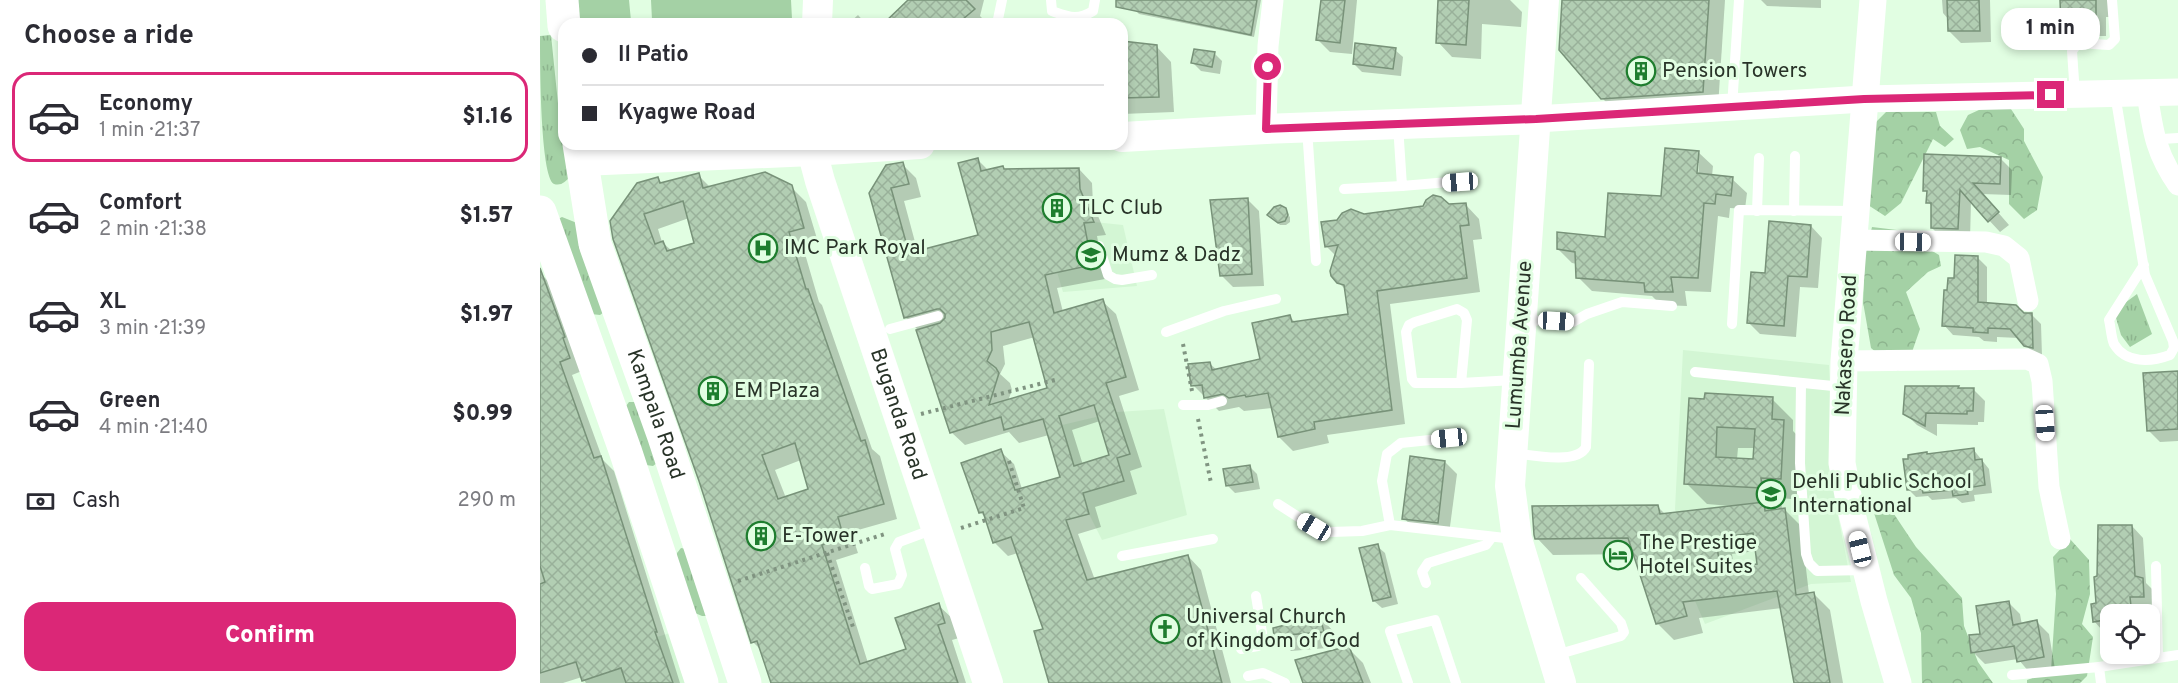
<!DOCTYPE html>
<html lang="en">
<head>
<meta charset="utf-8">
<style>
  body { margin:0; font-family:Overpass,sans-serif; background:#f7f7f7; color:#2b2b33; height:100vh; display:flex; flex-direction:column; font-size:22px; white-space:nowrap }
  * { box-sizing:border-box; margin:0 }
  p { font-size:20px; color:#7c7c81 }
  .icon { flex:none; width:33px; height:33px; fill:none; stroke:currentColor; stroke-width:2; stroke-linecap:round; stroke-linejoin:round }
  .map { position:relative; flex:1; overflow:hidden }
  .panel { display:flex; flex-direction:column; background:#fff; width:540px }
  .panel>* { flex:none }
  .hud { position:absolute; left:18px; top:18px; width:570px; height:132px; border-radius:18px; box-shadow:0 3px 9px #0003; display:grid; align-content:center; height:132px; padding:0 24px; background:#fff }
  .controls { position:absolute; left:1560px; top:604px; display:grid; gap:12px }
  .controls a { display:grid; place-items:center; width:60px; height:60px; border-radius:12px; background:#fff; box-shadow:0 3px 9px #0003; font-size:30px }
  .end { position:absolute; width:27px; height:27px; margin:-14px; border:8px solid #db2777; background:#fff; box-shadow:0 0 0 3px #fff }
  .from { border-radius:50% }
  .bubble { position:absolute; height:42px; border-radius:18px; background:#fff; box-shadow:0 3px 9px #0003; font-size:20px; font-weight:800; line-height:42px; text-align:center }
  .car { position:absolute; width:18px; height:36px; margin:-18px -9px; border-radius:8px; box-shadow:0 0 4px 2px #0007; background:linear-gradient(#fff 24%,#345 0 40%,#fff 0 76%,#345 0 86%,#fff 0) }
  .hud b { display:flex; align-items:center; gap:21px; height:57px; font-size:22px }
  .hud b+b { border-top:2px solid #e1e1e2 }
  .hud i { width:15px; height:15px; background:#2b2b33 }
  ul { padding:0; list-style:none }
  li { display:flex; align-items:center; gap:18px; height:90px; margin:0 12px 9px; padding:0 12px; border:3px solid transparent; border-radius:18px }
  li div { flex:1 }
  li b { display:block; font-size:22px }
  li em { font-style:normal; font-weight:800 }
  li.selected { border-color:#db2777 }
  li>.icon { width:54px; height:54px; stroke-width:1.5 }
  h2 { padding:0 24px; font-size:27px; line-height:72px }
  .pay { display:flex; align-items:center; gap:15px; height:66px; padding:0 24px; font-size:22px }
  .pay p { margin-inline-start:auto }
  .primary-button { display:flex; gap:12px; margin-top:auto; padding:12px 24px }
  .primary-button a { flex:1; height:69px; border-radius:18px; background:#db2777; color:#fff; font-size:24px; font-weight:800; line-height:69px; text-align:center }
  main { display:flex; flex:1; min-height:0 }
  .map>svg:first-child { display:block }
  .built { fill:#d3f6d4 }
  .grass { fill:url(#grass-tufts) }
  .forest { fill:url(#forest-crowns) }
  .pitch { fill:#a4d1a5 }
  .shadow { fill:#0003; fill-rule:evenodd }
  .building { fill:url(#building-cross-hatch); stroke:#789279; stroke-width:1.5; fill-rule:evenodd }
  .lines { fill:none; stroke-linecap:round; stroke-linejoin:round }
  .path { stroke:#809481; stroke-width:4; stroke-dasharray:3 4.5; stroke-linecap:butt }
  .service { stroke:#fff; stroke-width:10 }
  .minor { stroke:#fff; stroke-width:21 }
  .tertiary { stroke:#fff; stroke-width:27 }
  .secondary { stroke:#fff; stroke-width:30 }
  .primary { stroke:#fff; stroke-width:33 }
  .route { stroke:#db2777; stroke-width:8 }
  .labels { text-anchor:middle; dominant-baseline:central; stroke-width:6; stroke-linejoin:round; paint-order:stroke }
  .poi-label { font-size:21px; fill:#283328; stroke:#e1fee2; text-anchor:start }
  .street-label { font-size:21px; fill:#283328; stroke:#e1fee2 }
</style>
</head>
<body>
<main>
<section class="panel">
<h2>Choose a ride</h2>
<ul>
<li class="selected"><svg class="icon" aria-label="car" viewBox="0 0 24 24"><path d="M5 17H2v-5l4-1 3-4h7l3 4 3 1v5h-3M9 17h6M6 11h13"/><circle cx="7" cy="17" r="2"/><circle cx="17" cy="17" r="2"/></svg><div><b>Economy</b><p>1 min · 21:37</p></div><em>$1.16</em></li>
<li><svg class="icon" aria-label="car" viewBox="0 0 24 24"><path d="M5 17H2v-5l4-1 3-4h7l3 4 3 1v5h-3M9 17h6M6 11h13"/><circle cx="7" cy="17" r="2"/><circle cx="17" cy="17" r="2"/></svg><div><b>Comfort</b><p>2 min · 21:38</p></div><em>$1.57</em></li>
<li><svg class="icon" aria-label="car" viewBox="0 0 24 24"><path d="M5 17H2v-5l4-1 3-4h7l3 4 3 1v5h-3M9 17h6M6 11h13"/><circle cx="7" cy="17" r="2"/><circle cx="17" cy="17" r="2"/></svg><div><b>XL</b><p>3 min · 21:39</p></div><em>$1.97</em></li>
<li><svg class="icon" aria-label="car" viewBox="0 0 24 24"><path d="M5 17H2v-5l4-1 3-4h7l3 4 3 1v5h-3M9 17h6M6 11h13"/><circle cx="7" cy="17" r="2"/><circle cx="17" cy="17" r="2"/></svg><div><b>Green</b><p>4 min · 21:40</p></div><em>$0.99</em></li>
</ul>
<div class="pay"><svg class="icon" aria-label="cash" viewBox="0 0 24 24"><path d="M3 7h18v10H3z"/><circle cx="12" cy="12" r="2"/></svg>Cash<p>290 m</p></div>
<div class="primary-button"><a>Confirm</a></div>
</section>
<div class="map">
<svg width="1638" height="683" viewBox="0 0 1638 683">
  <defs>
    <pattern id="grass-tufts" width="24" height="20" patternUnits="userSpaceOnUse" patternTransform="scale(1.5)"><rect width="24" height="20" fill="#a4d1a5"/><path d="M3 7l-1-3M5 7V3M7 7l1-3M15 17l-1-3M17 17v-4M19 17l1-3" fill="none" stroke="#8db48e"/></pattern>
    <pattern id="forest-crowns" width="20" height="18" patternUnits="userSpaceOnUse" patternTransform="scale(1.5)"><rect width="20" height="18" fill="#a4d1a5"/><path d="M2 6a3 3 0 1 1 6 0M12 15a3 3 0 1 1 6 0" fill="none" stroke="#8db48e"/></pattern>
    <pattern id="building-cross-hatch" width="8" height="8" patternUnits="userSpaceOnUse" patternTransform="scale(1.5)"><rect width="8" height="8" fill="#b2ceb3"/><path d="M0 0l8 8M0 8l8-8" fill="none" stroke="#99b19a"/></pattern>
  </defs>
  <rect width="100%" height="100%" fill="#e1fee2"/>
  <g class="built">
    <polygon points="502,222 554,222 583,225 597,286 523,292"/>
    <polygon points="1143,350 1289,365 1296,505 1311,582 1271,584 1165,624 1155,601 1135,509"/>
    <polygon points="624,409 647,515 562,540 549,514 522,425 577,412"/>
    <polygon points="133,632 150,683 43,683 36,662"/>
  </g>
  <g class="grass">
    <path d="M11,35l9,88 10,53c-4,6 -9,10 -16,8 -14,-7 -14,-125 -14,-148z"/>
    <polygon points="22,217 37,223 67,310 60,315 51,314 16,220"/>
    <polygon points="1597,294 1612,334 1590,347 1581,335 1574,311"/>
    <polygon points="89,402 95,402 117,463 113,466 106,465 86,406"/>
    <polygon points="141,548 147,549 168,616 162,616 155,613 136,559 137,553"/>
  </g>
  <g class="forest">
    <polygon points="1452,104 1471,109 1484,129 1484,141 1503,177 1497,210 1484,219 1469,204 1469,160 1440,147 1427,149 1420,130 1428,115"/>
    <polygon points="1346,112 1396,112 1400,126 1414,139 1405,147 1393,139 1361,203 1345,216 1328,205 1334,124"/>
    <polygon points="1332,227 1357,230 1399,255 1401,266 1388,272 1366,292 1380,329 1372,352 1358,371 1331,348 1323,302 1325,256"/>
    <polygon points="1346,502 1376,547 1422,598 1424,626 1438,662 1453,683 1382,683 1381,633 1371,598 1354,575 1334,513"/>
    <polygon points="1530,539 1549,560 1550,594 1542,624 1553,637 1547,676 1540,683 1487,683 1487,680 1511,671 1516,594 1513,557"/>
  </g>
  <polygon class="pitch" points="32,0 89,0 91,21 112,20 111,0 251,0 252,19 177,24 40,24"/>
  <g class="shadow">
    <polygon points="371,0 444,0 440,16 448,24 345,24"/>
    <polygon points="598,0 721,0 714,37 599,14 596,11"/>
    <polygon points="782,0 817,0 812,54 790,52 778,40"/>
    <polygon points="900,0 970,0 982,12 981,27 942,24 941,59 912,57 898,42"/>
    <polygon points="1024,0 1185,0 1178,107 1078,114 1062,98"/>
    <polygon points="1221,0 1281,0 1281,8 1227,6"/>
    <polygon points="1402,0 1450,0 1451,42 1421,43 1409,31 1409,20 1403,13"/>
    <polygon points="1521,0 1571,0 1571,17 1566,17 1566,36 1533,36 1523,25"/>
    <polygon points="318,15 326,24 308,24"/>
    <polygon points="582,42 616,46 631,62 634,112 582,114"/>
    <polygon points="855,50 863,57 861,76 822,72 814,64"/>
    <polygon points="674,53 682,61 680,74 661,71 653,63"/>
    <path d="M1158,152l15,14 -1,10 20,3 15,14 -2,16 -15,-1 -1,10 -11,-2 -7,76 -26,-1 2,15 -26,-1 -9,-9 -60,-5 -14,-14 -1,-13 -5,-1 -14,-14 48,-11 56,-40zM1156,163h3l-1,17h-3z"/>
    <polygon points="1460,158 1472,170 1471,195 1442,194 1469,225 1460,232 1431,201 1430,240 1404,240 1392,228 1393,207 1388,202 1388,194 1385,190"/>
    <path d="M437,159l12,12 90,-2 13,14 1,21 13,31 -9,1 8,43 -48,9 6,24 39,-11 14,13 23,76 -20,6 23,71 -12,4 7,23 -42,13 6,20 -23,7 17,46 93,-24 13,14 30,113h-181l-5,-53 -27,-77 -10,3 -14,-14 -7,-23 -7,-7 20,-61 14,13 8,25 39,-11 -12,-43 -30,8 -10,-11 -44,13 -14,-13 -34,-103 -12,-12 -34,-124 31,-29 14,14 5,19 -17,4 14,52 62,-17zM495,337l14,52 -41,12 4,-11 -2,-7 -10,-9 5,-10 -2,-18zM560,421l11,35 -28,9 -11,-35z"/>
    <path d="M158,175l13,13 80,-1 15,15 12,40 -15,5 16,55 3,3 50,144 8,7 17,63 -46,13 7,21 -22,7 32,103 40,-13 30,-45 15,14 6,19 -7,2 14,43h-193l-11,-32 -9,-9 -52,-162 -86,-241 43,-60 5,5zM149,218l7,26 -24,7 -10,-9 -4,-13zM261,460l9,30 -24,8 -11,-28z"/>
    <polygon points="707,199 719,211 724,286 693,287 681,275"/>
    <polygon points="925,204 939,219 942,239 933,240 940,292 850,304 865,424 787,435 789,443 753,451 739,437 733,408 704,411 699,407 679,411 653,385 669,363 677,370 722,361 750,317 756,323 810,315 807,291 798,282 796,256 786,246 824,216"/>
    <polygon points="746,213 750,217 750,222 746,225 740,225 729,215"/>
    <polygon points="1271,226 1282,238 1278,288 1260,287 1256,337 1220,334 1208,322 1226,274"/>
    <polygon points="1437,257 1447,267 1447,305 1483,314 1491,314 1501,324 1502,356 1495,355 1479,338 1457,337 1457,342 1444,341 1439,337 1413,335 1404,325 1409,291 1415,280"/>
    <polygon points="0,273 10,283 42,371 32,375 63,460 74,471 140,683 46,683 42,677 23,683 0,683"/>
    <polygon points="1638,373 1638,441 1620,442 1608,430"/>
    <polygon points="1418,387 1420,389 1433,389 1445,401 1444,422 1438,422 1438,425 1397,424 1397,436 1377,425 1365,413"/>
    <path d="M1232,399l21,21v11l11,11 -3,58 -20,-2 1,12h3l16,16 8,68 4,-1 17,17 13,73h-48l-13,-75 -83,10 4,15 -29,7 -17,-17 -22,-69 -82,1 -16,-17 120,-32 9,9 65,-8 -1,-1 -23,-2 -21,-21 4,-83zM1198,448h17v12l-18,-1zM1228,508h11v2l-8,1zM1217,551l2,14 -25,3 -2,-14z"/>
    <polygon points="1433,449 1449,469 1452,493 1434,495 1435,501 1422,503 1416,498 1392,500 1388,496 1376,497 1368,489"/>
    <polygon points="905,462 917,474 909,534 875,530 864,518"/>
    <polygon points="709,466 717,474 720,489 695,493 687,485"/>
    <polygon points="1592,526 1603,538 1606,583 1614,591 1616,608 1601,608 1602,615 1570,615 1570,639 1554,621 1558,604 1558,577"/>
    <polygon points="837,546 845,553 858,604 842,608 834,601"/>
    <polygon points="1468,602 1480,614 1482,625 1497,622 1509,634 1515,669 1490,673 1478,659 1445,664 1433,652 1442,635"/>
    <polygon points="780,617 795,633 799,647 751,651 736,635"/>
    <polygon points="808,648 823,663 831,683 765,683"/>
  </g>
  <g class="building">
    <polygon points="368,0 426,0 435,9 417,24 343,24"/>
    <polygon points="576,0 717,0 711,35 576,7"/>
    <polygon points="781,0 805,0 800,43 776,40"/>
    <polygon points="898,0 929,0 926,45 896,43"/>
    <polygon points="1022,0 1169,0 1163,92 1061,99 1019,50"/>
    <polygon points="1407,0 1439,0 1440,31 1408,31"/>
    <polygon points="1520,0 1556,0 1556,26 1521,26"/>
    <polygon points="582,41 617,45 619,97 582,98"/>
    <polygon points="815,43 856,48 853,69 813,64"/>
    <polygon points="654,49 675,52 672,67 651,63"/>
    <polygon points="1125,148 1159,151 1157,173 1193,177 1191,196 1176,194 1175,204 1164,203 1158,278 1131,277 1133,292 1105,292 1104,283 1036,278 1035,252 1017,249 1017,232 1065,237 1068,193 1121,196"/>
    <polygon points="1384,154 1461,157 1460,184 1433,183 1459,212 1448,222 1420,190 1418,229 1391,228 1391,203 1386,203 1387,191 1383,191"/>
    <path d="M438,158l3,13 22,-5 1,3 75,-1 1,21 14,33 -10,1 8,42 -47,10 9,38 49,-14 23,78 -20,6 24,71 -13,4 7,23 -41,12 6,21 -23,6 21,60 101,-25 34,128h-173l-15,-52 9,-2 -32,-92 -18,6 -10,-31 -4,1 -18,-50 40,-14 14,41 45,-13 -17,-58 -39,11 -3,-13 -51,16 -34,-103 24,-7 5,-5v-4l-5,-5h-3l-33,9 -35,-125 17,-28 17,-3 6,22 -18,4 18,65 69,-18 -20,-72zM489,322l18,66 -58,17 10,-32 -3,-5 -9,-7 5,-11 -1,-18zM554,405l15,50 -35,11 -15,-50z"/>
    <path d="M225,172l27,13 12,43 -15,4 17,57h2l53,152 4,-1 19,64 -46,13 6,22 -22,6 38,119 46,-15 -11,-31 44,-15 6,20 -7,2 20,58h-187l-14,-42 -6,2 -52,-162 -86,-242 -3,-18 27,-38 21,-6 2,6 39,-10 4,15zM143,201l11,42 -27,8 -4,-10 -8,3 -11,-30zM255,443l13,46 -30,10 -16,-44z"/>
    <polygon points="893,195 901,197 909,204 926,203 929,225 920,226 927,278 837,291 852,410 774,422 775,429 738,437 728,393 706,397 705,395 689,398 683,394 664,398 662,385 651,386 648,364 670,362 672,370 720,359 712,323 750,315 752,322 808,314 804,285 797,283 791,276 790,271 798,245 785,247 781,222 797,220 802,213 811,209 824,214 883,206 886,200"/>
    <polygon points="708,198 712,274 680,276 670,200"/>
    <polygon points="740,205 746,208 748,215 745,221 738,223 727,215 734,207"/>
    <polygon points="1229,221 1271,225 1267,277 1248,276 1244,326 1207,323 1211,272 1225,273"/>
    <polygon points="1415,255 1438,256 1438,302 1476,305 1484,313 1492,313 1493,348 1484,346 1470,329 1448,328 1448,333 1433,332 1433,328 1402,326 1404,290 1407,290 1408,278 1414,278"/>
    <polygon points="0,268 25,337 23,338 30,358 20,362 54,458 61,456 117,632 115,632 133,683 86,683 81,668 42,681 36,662 0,673 0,584 5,582 0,566"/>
    <polygon points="1638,371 1638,429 1607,431 1603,373"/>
    <polygon points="1365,386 1419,386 1418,388 1434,388 1433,411 1427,411 1427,414 1386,413 1385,426 1363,414"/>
    <path d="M1165,393l68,4 -1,22 12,1 -3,59 -20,-1 1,10 -78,-4 5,-86 15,1zM1177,427l38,2 -2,30 -37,-2z"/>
    <polygon points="1434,448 1435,460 1442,459 1445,485 1427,488 1428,494 1413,496 1412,490 1383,493 1382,489 1367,490 1363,459 1368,459 1368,455 1387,452 1387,454"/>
    <polygon points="870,456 905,461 898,523 862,519"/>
    <polygon points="710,465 713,482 686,486 683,469"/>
    <path d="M1224,502l1,9 20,-3 11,87 18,-3 16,91h-36l-17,-92 -94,11 4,14 -31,8 -28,-86 -93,1 -1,-4 -2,-29 126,-1 2,9zM1213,533l4,31 -37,4 -4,-30z"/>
    <polygon points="1558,525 1592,525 1595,576 1603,578 1604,597 1590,597 1592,615 1570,615 1570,619 1553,622 1551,604 1556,603 1554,577 1557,576"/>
    <polygon points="838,544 851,597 833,601 819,548"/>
    <polygon points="1469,601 1473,625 1497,620 1504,657 1477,662 1474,646 1431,653 1429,635 1440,634 1436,606"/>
    <polygon points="780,616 784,632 734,636 733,628"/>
    <polygon points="809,646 823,683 763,683 755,660"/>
  </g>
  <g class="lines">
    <g class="path">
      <polyline points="643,344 652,391"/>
      <polyline points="381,414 515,380"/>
      <polyline points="658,419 671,483"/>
      <polyline points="421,528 484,508 468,458"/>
      <polyline points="287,553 313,627"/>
      <polyline points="198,581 348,533"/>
    </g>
    <g class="service">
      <path d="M511,0l1,11c17,6 25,10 41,0l2,-11"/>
      <polyline points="457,24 462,0"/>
      <path d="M1575,94l30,181 28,66 1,7 -4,7c-19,7 -44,9 -56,-11 -3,-7 -3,-16 -5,-24l35,-55"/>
      <polyline points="1535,95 1532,51 1538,43 1569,45 1575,39 1572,0"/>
      <polyline points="1192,107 1199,0"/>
      <polyline points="858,125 862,186 920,181"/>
      <polyline points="767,128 776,261"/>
      <polyline points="1622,139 1638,138"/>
      <polyline points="804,189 862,186"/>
      <polyline points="1217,211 1219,158"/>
      <polyline points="1254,211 1255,156"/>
      <polyline points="559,246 568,275 575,279 582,280 612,275"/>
      <polyline points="982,320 1033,322 1047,314 1082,302 1132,306"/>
      <polyline points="1192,324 1199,210 1315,211"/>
      <polyline points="350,329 398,316"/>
      <polyline points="626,332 684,311 736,299"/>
      <polyline points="1155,372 1303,387"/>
      <polyline points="921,383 927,320 924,313 917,309 875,322 869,325 866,332 872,379 875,383 921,383 974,380"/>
      <polyline points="1261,383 1260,463 1266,554 1269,563 1277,571 1326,570"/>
      <polyline points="643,405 668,405 682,401"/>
      <path d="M973,453c18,2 64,12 73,-6l3,-83"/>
      <polyline points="738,504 774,527 790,532 822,531 850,525 974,539"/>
      <polyline points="850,525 842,481 847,454 861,443 909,438"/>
      <polyline points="582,556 673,539"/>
      <polyline points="1616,566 1618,657"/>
      <polyline points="325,568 329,586 332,589 358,584 362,575 355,549 359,542 394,529"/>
      <polyline points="886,583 882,572 888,563 946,545 952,537"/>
      <polyline points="701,649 718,646 723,639 716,596"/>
      <polyline points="1016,655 1081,636 1084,632 1081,623 1041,578"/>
      <polyline points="1559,667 1638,655"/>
      <polyline points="1472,675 1559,667 1561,683"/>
      <polyline points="708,676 723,673 745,683"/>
      <polyline points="868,683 850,631 895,620 916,683"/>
    </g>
    <g class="minor">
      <path d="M1607,93c6,38 8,59 31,92"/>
      <polyline points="726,129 728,46 733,0"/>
      <polyline points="1313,240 1446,242 1464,246 1479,258 1488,301"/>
      <polyline points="1304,361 1487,359 1498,364 1502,381 1509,487 1520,539"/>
    </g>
    <g class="tertiary">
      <polyline points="1333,0 1304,361 1302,463 1310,506 1334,601 1358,683"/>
      <polyline points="996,119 1324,99 1638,92"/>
    </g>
    <g class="secondary">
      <polyline points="1004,0 970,486 977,539 1021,683"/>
      <polyline points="277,24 278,0"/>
      <polyline points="582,137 726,129 996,119"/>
      <path id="s1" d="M273,144l-1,7 8,30 168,502"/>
      <polyline points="42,161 272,151 380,144"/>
    </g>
    <g class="primary">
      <polyline points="22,0 24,26"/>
      <path id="s2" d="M39,144l16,100 69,193 81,246"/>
      <polyline points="0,212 85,450 162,683"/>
    </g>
  </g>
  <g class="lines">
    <polyline class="route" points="728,67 726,129 996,119 1324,99 1511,95"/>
  </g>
  <defs>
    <g id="building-ring" transform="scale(1.5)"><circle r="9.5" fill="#e1fee2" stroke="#1e7d2e" stroke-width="1.5"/><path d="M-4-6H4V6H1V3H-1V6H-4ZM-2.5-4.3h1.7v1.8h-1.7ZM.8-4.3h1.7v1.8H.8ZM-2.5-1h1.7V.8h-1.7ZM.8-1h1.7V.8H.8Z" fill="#1e7d2e"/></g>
    <g id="hospital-ring" transform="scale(1.5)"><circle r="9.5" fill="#e1fee2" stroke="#1e7d2e" stroke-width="1.5"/><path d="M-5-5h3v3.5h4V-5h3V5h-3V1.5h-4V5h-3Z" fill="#1e7d2e"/></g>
    <g id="school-ring" transform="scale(1.5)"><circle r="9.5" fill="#e1fee2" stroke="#1e7d2e" stroke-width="1.5"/><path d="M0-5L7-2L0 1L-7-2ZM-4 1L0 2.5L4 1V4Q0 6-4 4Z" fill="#1e7d2e"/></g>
    <g id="hotel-ring" transform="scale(1.5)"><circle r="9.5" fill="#e1fee2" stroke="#1e7d2e" stroke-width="1.5"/><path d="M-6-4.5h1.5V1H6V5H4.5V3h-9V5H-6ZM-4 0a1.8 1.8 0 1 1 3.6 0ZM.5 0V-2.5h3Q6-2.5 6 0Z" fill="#1e7d2e"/></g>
    <g id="church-ring" transform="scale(1.5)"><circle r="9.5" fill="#e1fee2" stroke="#1e7d2e" stroke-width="1.5"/><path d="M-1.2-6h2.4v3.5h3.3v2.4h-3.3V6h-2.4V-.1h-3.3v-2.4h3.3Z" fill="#1e7d2e"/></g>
  </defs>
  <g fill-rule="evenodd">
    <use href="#building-ring" x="1101" y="71"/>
    <use href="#building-ring" x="517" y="208"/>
    <use href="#hospital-ring" x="223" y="248"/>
    <use href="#school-ring" x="551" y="255"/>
    <use href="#building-ring" x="173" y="391"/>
    <use href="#school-ring" x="1231" y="494"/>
    <use href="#building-ring" x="221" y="536"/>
    <use href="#hotel-ring" x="1078" y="555"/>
    <use href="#church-ring" x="625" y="629"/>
  </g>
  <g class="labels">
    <g class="poi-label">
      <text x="1122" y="71">Pension Towers</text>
      <text x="538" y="208">TLC Club</text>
      <text x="244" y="248">IMC Park Royal</text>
      <text x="572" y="255">Mumz &amp; Dadz</text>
      <text x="194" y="391">EM Plaza</text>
      <text x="1252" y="482">Dehli Public School<tspan x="1252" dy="24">International</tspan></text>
      <text x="242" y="536">E-Tower</text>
      <text x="1099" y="543">The Prestige<tspan x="1099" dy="24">Hotel Suites</tspan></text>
      <text x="646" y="617">Universal Church<tspan x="646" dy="24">of Kingdom of God</tspan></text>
    </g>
    <g class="street-label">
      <text transform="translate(980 345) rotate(-86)">Lumumba Avenue</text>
      <text transform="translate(1307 345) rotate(-87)">Nakasero Road</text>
      <text stroke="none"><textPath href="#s1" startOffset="284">Buganda Road</textPath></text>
      <text stroke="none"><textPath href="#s2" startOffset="282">Kampala Road</textPath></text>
    </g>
  </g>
</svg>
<div class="controls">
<a><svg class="icon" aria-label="locate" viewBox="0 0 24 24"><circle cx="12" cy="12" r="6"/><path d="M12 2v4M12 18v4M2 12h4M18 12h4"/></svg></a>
</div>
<i class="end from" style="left:728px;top:67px"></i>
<i class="end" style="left:1511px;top:95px"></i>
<div class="bubble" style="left:1461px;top:8px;width:99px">1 min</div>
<i class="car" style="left:920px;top:182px;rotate:266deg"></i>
<i class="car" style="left:1373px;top:242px;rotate:91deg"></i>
<i class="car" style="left:1016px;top:321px;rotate:93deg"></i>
<i class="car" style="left:1505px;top:423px;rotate:176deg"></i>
<i class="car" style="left:909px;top:438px;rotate:264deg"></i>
<i class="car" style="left:774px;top:527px;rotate:301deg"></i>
<i class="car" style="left:1320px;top:549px;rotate:346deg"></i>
<div class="hud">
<b><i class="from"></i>Il Patio</b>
<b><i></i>Kyagwe Road</b>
</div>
</div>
</main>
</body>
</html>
